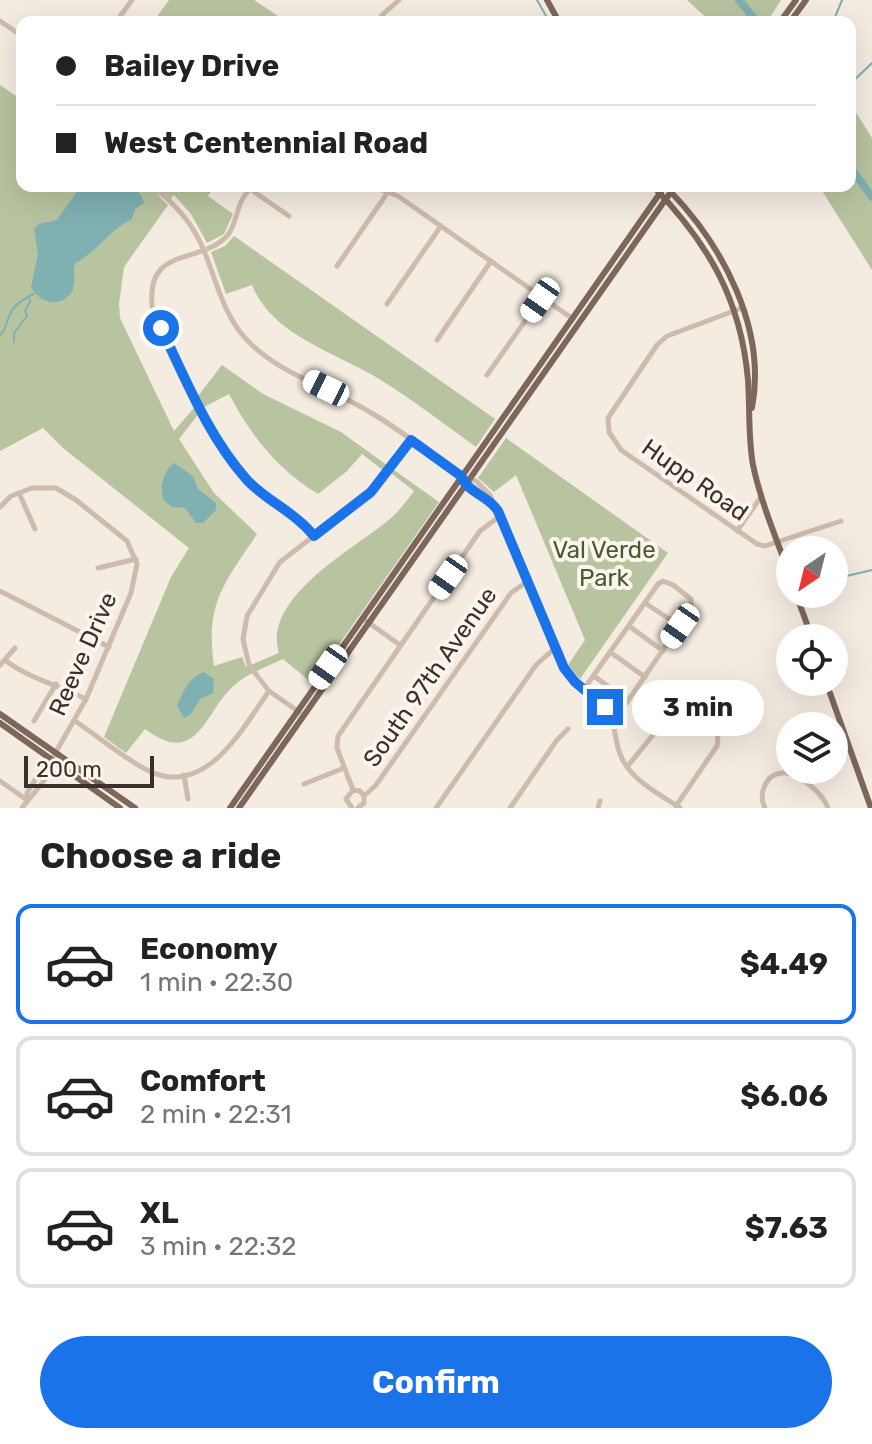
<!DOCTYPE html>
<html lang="en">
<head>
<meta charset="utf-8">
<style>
  body { margin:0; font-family:Rubik,sans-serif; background:#f2f2f2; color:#222; height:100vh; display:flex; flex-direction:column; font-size:30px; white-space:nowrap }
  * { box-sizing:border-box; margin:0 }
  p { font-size:26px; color:#767676 }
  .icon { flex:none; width:44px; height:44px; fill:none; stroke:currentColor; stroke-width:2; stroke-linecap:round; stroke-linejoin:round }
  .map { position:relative; height:808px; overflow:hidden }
  .details { display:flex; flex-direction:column; background:#fff; flex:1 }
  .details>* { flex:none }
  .top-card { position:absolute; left:16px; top:16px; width:840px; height:176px; border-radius:16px; box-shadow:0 8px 32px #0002; display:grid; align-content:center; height:176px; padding:0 40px; background:#fff }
  .needle { width:52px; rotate:215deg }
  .fabs { position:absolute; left:776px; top:536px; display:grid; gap:16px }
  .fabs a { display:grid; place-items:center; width:72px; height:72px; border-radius:50%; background:#fff; box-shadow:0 8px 32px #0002; font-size:40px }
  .scale { position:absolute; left:24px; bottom:20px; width:130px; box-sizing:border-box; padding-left:8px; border:4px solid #3b302b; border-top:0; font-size:22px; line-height:28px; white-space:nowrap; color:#3b302b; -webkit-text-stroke:6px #fbf5ee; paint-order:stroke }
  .end { position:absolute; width:36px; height:36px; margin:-18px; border:10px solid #1a73e8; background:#fff; box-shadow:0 0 0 4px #fff }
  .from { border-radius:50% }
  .bubble { position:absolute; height:56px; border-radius:28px; background:#fff; box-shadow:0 8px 32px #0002; font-size:26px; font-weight:700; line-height:56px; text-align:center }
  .car { position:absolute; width:24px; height:48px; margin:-24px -12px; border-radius:10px; box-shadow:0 0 6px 2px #0007; background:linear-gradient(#fff 24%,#345 0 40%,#fff 0 76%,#345 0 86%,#fff 0) }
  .top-card b { display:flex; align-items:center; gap:28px; height:76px; font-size:30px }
  .top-card b+b { border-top:2px solid #e0e0e0 }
  .top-card i { width:20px; height:20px; background:#222 }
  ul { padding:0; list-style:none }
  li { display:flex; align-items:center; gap:24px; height:120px; margin:0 16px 12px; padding:0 24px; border:4px solid #e0e0e0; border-radius:16px }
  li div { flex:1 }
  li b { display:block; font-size:30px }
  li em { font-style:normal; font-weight:700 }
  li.selected { border-color:#1a73e8 }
  li>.icon { width:72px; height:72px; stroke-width:1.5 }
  h2 { padding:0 40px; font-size:36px; line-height:96px }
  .primary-button { display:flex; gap:16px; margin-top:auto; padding:16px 40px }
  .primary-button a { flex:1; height:92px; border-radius:48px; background:#1a73e8; color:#fff; font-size:32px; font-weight:700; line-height:92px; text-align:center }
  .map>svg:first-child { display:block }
  .green { fill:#b8c4a0 }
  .water { fill:#7fb0b2 }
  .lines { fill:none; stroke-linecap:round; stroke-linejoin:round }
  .stream { stroke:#7fb0b2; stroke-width:2 }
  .river { stroke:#7fb0b2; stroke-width:8 }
  .minor { stroke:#cdbbac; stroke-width:5 }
  .major { stroke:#7d675c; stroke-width:6 }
  .route { stroke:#1a73e8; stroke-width:10 }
  .labels { text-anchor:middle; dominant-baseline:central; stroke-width:8; stroke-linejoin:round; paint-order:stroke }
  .street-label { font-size:24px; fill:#3b302b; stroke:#fbf5ee }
  .park-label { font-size:24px; fill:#4a5a2e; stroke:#fbf5ee }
</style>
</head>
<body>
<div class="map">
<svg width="872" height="808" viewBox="0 0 872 808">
  <rect width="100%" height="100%" fill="#f4ebe1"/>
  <g class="green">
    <polygon points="169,0 254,0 287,22 153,22"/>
    <polygon points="687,0 781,0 767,22 711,22"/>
    <path d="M0,85l22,15v86h193l-7,10 25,18 -9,20 -17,9 -16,-29 -17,-19 -6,6 -12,-8 12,12 -44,62 -5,37 1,14 54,113 26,-30 -2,-5 24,-31 41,29 78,38 47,34 -4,5 -22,-17 -15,17 -29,23c-41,-25 -67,-58 -89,-100l-25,13 -25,32 35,54 43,41c-33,50 -52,69 -43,132l28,-9 4,10 33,-14c-17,-54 71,-102 106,-130 12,-9 20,-20 29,-32l-23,-18 3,-3 45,32 -127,181 -29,-24c-15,7 -32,13 -45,23 -34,26 -38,88 -93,47l-19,24 -22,-16 67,-160 18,-29 -126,-100 -20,-20 -43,23z"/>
    <polygon points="850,103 872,138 872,270 819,186 850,186"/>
    <path d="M234,236l261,183 -19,28c-32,-23 -64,-48 -97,-68 -42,-26 -108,-44 -127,-94l-26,9 -15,-42 14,-6z"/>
    <polygon points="506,438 668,553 580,679 568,665 585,640 516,475 494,492 478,478"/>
  </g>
  <g class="water">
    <path d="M81,186h51l9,9 3,8 -9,6 -3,10c-22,10 -36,34 -57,44 -3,9 1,17 -2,26 -9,20 -34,15 -42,-2l7,-33 -4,-25 5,-5 18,-4z"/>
    <path d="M174,463l19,13 5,13 18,14v7l-13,13h-7l-11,-15 -13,-1 -8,-6c-5,-14 -1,-29 10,-38z"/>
    <path d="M204,672l10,7 -1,14 -13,6 -9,15 -7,4 -7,-12c6,-14 11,-28 27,-34z"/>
  </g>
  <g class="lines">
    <g class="stream">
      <polyline points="537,0 549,21"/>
      <polyline points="833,22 842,0"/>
      <polyline points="850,84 872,63"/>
      <path d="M0,335c7,-7 5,-10 9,-18 3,-11 16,-19 25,-23"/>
      <polyline points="14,342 14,333 27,316 25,311 30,302 29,296"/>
      <polyline points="834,579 872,570"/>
    </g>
    <g class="river">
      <polyline points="739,0 757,22"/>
      <polyline points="850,167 872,197"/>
    </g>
    <g class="minor">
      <polyline points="381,16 399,0"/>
      <polyline points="0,21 22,36"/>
      <polyline points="74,22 89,22"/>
      <polyline points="116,22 132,0"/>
      <path d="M152,186c21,16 39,35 50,60 14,32 20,67 44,93 30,33 77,46 115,68 35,19 68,46 100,69l15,5 14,14 74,173c11,16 30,23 41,39 11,15 9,31 15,47 10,26 38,39 60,54"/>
      <path d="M252,186c-4,5 -8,10 -11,16 -5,11 -6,25 -14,34 -28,30 -85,8 -74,77 28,57 52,120 95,167 19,22 48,33 66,56"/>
      <polyline points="371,186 398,196 573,319"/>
      <polyline points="250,189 289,216"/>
      <polyline points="337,266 388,192"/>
      <polyline points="387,304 441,226"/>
      <polyline points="742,308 667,336 657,345 608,418 609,432 621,450 757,544 765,546 841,521"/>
      <polyline points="437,340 491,261"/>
      <polyline points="487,375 542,297"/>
      <polyline points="465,484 493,503"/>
      <polyline points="19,493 35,529"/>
      <polyline points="0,507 11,496 32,488 56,488 76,500 127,541 137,564 131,593 86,699 48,766"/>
      <polyline points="737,531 761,497"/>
      <polyline points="98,568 136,559"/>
      <polyline points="0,591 109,647"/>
      <polyline points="645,603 680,626"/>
      <polyline points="362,618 400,645"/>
      <polyline points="629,626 663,651"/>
      <polyline points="610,652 645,677"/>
      <path d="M5,660c21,17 55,26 81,39"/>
      <polyline points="0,665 15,648"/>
      <polyline points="594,676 628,701"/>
      <polyline points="584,689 658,584 663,581 673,585 691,599 691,609 614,721"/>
      <polyline points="299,712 269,691 249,665 243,639 247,616 280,562 371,492 411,440"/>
      <polyline points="34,721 56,684"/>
      <path d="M75,721c24,16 47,36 72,49 58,30 95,-41 122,-79"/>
      <path d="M627,767l47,-58c20,-6 49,15 43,37l-41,60"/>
      <polyline points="184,775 188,799"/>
      <polyline points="0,781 27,800"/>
      <polyline points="304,784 344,768"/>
      <polyline points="364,796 376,785 511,593 528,581"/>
      <path d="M22,808c9,-12 19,-22 28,-36l-2,-6 -5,1 -16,26 1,7"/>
      <polyline points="352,808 346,799 353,790"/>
      <polyline points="358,808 364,803 364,796 360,791 353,790 337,748 338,736 480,531 500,516"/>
      <polyline points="436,808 536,665 555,648"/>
      <polyline points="510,808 557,740 568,729"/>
      <polyline points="598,808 600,801"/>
      <path d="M765,808c-7,-13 0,-34 17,-35 16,-2 41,21 46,35"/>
    </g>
    <g class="major">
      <polyline points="547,0 559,22"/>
      <polyline points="780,22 796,0"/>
      <polyline points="790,22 806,0"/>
      <path d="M653,186c55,57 88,113 95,194 2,28 0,58 5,85 8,38 24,75 37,111"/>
      <path d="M670,191c53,55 97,138 82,217"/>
      <polyline points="796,594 812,638"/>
      <polyline points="826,682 871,808"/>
      <polyline points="0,714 135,808"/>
      <polyline points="0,723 120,808"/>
      <polyline points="230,808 665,186"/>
      <polyline points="239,808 675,186"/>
    </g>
  </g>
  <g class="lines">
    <path class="route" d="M161,328c25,52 47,108 86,152 20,21 49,33 67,56l57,-44 40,-52 50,36c7,17 28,20 37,35l66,157 11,14 30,25"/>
  </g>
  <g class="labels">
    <g class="street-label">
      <text transform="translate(695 480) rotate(35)">Hupp Road</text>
      <text transform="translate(83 654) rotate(-66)">Reeve Drive</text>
      <text transform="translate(430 677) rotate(-55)">South 97th Avenue</text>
    </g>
    <g class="park-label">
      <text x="604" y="550">Val Verde<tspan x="604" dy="28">Park</tspan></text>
    </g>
  </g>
</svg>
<div class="fabs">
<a><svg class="needle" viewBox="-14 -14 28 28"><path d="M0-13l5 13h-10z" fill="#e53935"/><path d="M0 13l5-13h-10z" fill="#767676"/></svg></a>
<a><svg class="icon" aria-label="locate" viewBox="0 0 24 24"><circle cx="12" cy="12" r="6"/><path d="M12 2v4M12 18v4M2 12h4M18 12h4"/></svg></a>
<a><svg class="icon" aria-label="layers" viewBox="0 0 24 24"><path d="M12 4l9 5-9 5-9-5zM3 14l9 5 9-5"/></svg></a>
</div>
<div class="scale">200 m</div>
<i class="end from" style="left:161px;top:328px"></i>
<i class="end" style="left:605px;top:707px"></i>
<div class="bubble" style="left:632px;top:680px;width:132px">3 min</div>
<i class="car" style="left:540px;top:300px;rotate:215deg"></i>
<i class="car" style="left:326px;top:388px;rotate:296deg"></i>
<i class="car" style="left:448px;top:577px;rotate:215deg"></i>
<i class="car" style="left:680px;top:626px;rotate:215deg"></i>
<i class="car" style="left:328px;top:667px;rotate:215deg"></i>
<div class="top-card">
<b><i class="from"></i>Bailey Drive</b>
<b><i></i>West Centennial Road</b>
</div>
</div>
<section class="details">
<h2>Choose a ride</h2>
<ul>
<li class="selected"><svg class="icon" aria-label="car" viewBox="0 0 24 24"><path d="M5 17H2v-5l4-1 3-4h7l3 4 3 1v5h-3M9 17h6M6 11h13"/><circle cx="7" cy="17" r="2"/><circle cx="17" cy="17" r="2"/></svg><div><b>Economy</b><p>1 min · 22:30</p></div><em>$4.49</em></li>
<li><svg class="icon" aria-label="car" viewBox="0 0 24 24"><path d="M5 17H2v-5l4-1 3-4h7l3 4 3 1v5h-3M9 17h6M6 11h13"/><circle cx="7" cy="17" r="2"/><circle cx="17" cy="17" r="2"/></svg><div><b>Comfort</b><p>2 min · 22:31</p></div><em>$6.06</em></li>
<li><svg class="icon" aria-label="car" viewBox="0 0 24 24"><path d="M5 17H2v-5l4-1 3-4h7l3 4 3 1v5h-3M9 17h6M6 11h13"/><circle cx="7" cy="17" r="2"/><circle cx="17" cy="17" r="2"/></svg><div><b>XL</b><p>3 min · 22:32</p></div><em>$7.63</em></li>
</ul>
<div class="primary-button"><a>Confirm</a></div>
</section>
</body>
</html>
